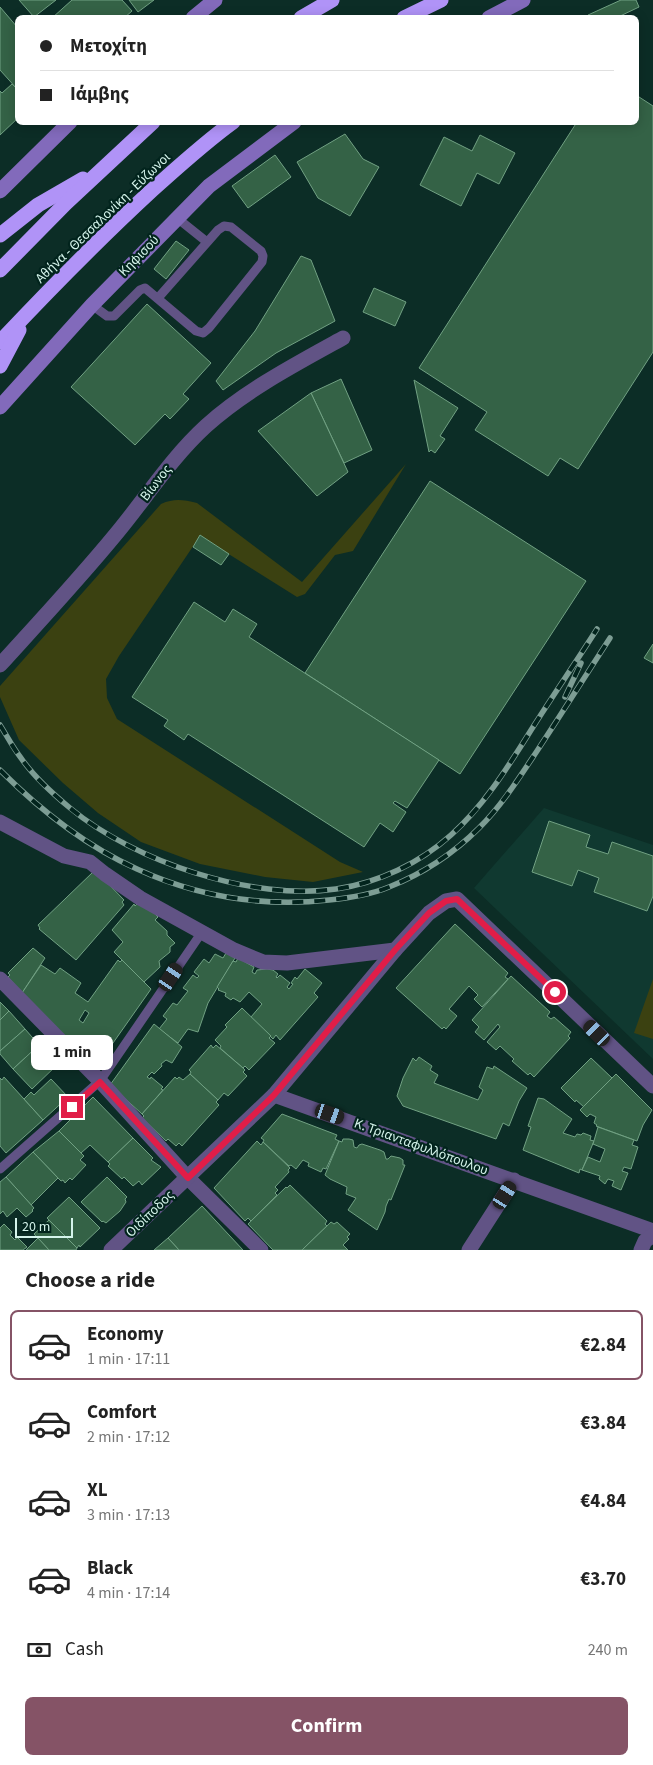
<!DOCTYPE html>
<html lang="en">
<head>
<meta charset="utf-8">
<style>
  body { margin:0; font-family:"Source Sans 3",sans-serif; background:#f6f6f6; color:#222; height:100vh; display:flex; flex-direction:column; font-size:19px; white-space:nowrap }
  * { box-sizing:border-box; margin:0 }
  p { font-size:16px; color:#767676 }
  .icon { flex:none; width:28px; height:28px; fill:none; stroke:currentColor; stroke-width:2; stroke-linecap:round; stroke-linejoin:round }
  .map { position:relative; height:1250px; overflow:hidden }
  .panel { display:flex; flex-direction:column; background:#fff; flex:1 }
  .panel>* { flex:none }
  .top-card { position:absolute; left:15px; top:15px; width:624px; height:110px; border-radius:8px; box-shadow:0 2px 12px #0003; display:grid; align-content:center; height:110px; padding:0 25px; background:#fff }
  .scale { position:absolute; left:15px; bottom:12px; width:58px; box-sizing:border-box; padding-left:5px; border:2px solid #d5f4eb; border-top:0; font-size:14px; line-height:18px; white-space:nowrap; color:#d5f4eb; -webkit-text-stroke:4px #02241d; paint-order:stroke }
  .end { position:absolute; width:22px; height:22px; margin:-11px; border:6px solid #e11d48; background:#fff; box-shadow:0 0 0 2px #fff }
  .from { border-radius:50% }
  .bubble { position:absolute; height:35px; border-radius:8px; background:#fff; box-shadow:0 2px 12px #0003; font-size:16px; font-weight:700; line-height:35px; text-align:center }
  .car { position:absolute; width:15px; height:30px; margin:-15px -8px; border-radius:6px; box-shadow:0 0 4px 1px #0007; background:linear-gradient(#222 24%,#8ab4d8 0 40%,#222 0 76%,#8ab4d8 0 86%,#222 0) }
  .top-card b { display:flex; align-items:center; gap:18px; height:48px; font-size:19px }
  .top-card b+b { border-top:1px solid #e0e0e0 }
  .top-card i { width:12px; height:12px; background:#222 }
  ul { padding:0; list-style:none }
  li { display:flex; align-items:center; gap:15px; height:70px; margin:0 10px 8px; padding:0 15px; border:2px solid transparent; border-radius:8px }
  li div { flex:1 }
  li b { display:block; font-size:19px }
  li em { font-style:normal; font-weight:700 }
  li.current { border-color:#855366 }
  li>.icon { width:45px; height:45px; stroke-width:1.5 }
  h2 { padding:0 25px; font-size:22px; line-height:60px }
  .pay { display:flex; align-items:center; gap:12px; height:55px; padding:0 25px; font-size:19px }
  .pay p { margin-inline-start:auto }
  .primary-button { display:flex; gap:10px; margin-top:auto; padding:10px 25px }
  .primary-button a { flex:1; height:58px; border-radius:8px; background:#855366; color:#fff; font-size:20px; font-weight:700; line-height:58px; text-align:center }
  .map>svg:first-child { display:block }
  .built { fill:#103930 }
  .green { fill:#3b4111 }
  .building { fill:#346246; stroke:#71a183; fill-rule:evenodd }
  .lines { fill:none; stroke-linecap:round; stroke-linejoin:round }
  .lane { stroke:#615385; stroke-width:9 }
  .street { stroke:#615385; stroke-width:15 }
  .secondary { stroke:#826abb; stroke-width:15 }
  .highway { stroke:#b093f7; stroke-width:15 }
  .rail-casing { stroke:#7d9d94; stroke-width:5.5 }
  .rail { stroke:#02241d; stroke-width:4; stroke-dasharray:11; stroke-linecap:butt }
  .route { stroke:#e11d48; stroke-width:6 }
  .labels { text-anchor:middle; dominant-baseline:central; stroke-width:4.5; stroke-linejoin:round; paint-order:stroke }
  .street-label { font-size:14px; fill:#d5f4eb; stroke:#02241d }
</style>
</head>
<body>
<div class="map">
<svg width="653" height="1250" viewBox="0 0 653 1250">
  <rect width="100%" height="100%" fill="#0c2d26"/>
  <polygon class="built" points="544,808 653,845 653,1059 474,888"/>
  <g class="green">
    <path d="M406,464l-53,87 -18,4 -30,39 -8,3 -97,-61 -81,120 -13,23 1,19 10,21 223,143 23,10 -50,10 -48,-5 -65,-13 -59,-22 -43,-29 -35,-30 -44,-43 -19,-43v-11l161,-182c14,-6 22,-4 36,-1l105,79z"/>
    <polygon points="653,979 653,1039 634,1033"/>
  </g>
  <g class="building">
    <polygon points="19,0 56,0 34,17"/>
    <polygon points="72,0 122,0 132,11 124,18 52,18"/>
    <polygon points="129,0 154,0 138,12"/>
    <polygon points="621,0 636,0 639,7 616,18 588,18 588,15"/>
    <polygon points="0,7 18,28 18,90 0,70"/>
    <polygon points="12,84 18,90 18,118 0,135 0,91 2,93"/>
    <polygon points="636,95 653,106 653,352 578,469 560,458 548,476 475,430 487,412 419,368 577,122 636,122"/>
    <polygon points="345,134 363,159 379,167 350,216 318,198 297,162"/>
    <polygon points="480,135 515,153 499,184 477,173 461,206 420,185 444,137 472,151"/>
    <polygon points="275,155 291,177 248,208 232,186"/>
    <polygon points="176,241 189,250 166,279 154,269"/>
    <polygon points="301,256 311,260 335,321 276,353 223,390 216,381 255,331"/>
    <polygon points="374,288 406,302 395,326 363,312"/>
    <polygon points="147,304 211,363 183,394 189,399 170,419 165,414 135,445 71,387"/>
    <polygon points="341,379 372,450 344,463 311,393"/>
    <polygon points="414,380 458,408 440,436 445,439 435,453 431,450 429,452"/>
    <polygon points="311,393 348,472 317,496 258,431"/>
    <polygon points="430,481 586,581 460,774 305,673"/>
    <polygon points="200,535 229,554 221,565 193,547"/>
    <polygon points="194,602 225,622 233,609 257,624 249,637 439,760 407,808 395,801 393,803 406,812 393,832 380,823 364,847 188,734 184,740 164,726 168,720 132,697"/>
    <polygon points="653,644 653,663 644,658"/>
    <polygon points="549,821 590,835 586,847 608,854 612,842 653,856 653,896 647,911 594,892 599,878 578,870 572,886 532,872"/>
    <polygon points="93,872 98,873 124,900 122,902 124,905 76,960 39,929 40,928 38,925"/>
    <polygon points="138,903 148,907 158,917 155,920 167,931 167,935 175,943 170,947 170,952 159,961 160,967 144,982 114,952 123,942 112,930 134,904 135,906"/>
    <polygon points="455,924 508,973 505,977 508,979 482,1007 474,999 478,995 469,986 449,1009 457,1016 446,1029 444,1027 442,1029 396,988"/>
    <polygon points="33,948 45,958 22,993 8,977 10,975 8,973"/>
    <polygon points="226,953 235,958 208,1003 198,1032 188,1029 178,1043 159,1029 167,1019 163,1016 173,1003 177,1005 188,991 183,988 193,975 197,978 199,976 194,972 204,959 209,963 215,954 223,958"/>
    <polygon points="238,958 254,967 252,972 255,974 257,970 267,969 273,970 278,974 276,977 277,978 280,975 290,983 287,987 289,989 293,984 291,983 295,977 297,979 305,969 322,983 314,993 318,997 280,1040 276,1035 273,1039 251,1017 262,1004 249,992 240,1002 233,998 231,1000 225,996 226,993 218,990 219,989 217,987 233,961 236,962"/>
    <path d="M118,960l2,2 2,-2 29,29 -57,81 -72,-77 19,-28 14,9 5,-6 21,15 -6,10 13,9zM85,1010l4,3 -6,10 -4,-3z"/>
    <polygon points="511,976 550,1012 547,1016 551,1019 554,1017 571,1032 568,1036 570,1038 534,1077 530,1073 528,1075 512,1061 514,1059 500,1046 496,1050 487,1042 500,1027 498,1024 484,1040 475,1032 479,1027 472,1020"/>
    <polygon points="0,1002 9,1011 0,1020"/>
    <polygon points="242,1008 271,1036 269,1038 275,1043 249,1070 245,1066 243,1068 220,1048 221,1046 215,1040 227,1027 225,1025"/>
    <polygon points="9,1011 25,1029 0,1051 0,1020"/>
    <polygon points="154,1024 182,1047 172,1063 166,1060 161,1064 162,1066 154,1074 152,1072 147,1077 150,1079 151,1077 163,1087 161,1089 163,1090 142,1114 110,1085"/>
    <polygon points="25,1029 39,1045 13,1069 0,1054 0,1051"/>
    <polygon points="39,1045 58,1064 32,1089 13,1069"/>
    <polygon points="211,1045 213,1048 216,1045 243,1068 245,1070 243,1072 247,1076 228,1096 224,1093 218,1100 190,1074 191,1072 189,1070"/>
    <polygon points="419,1057 432,1066 430,1070 438,1075 434,1083 478,1100 483,1090 479,1087 487,1067 493,1069 494,1066 527,1088 519,1101 509,1126 503,1123 496,1139 403,1106 397,1096 403,1078 413,1058 416,1061"/>
    <polygon points="591,1058 612,1078 584,1107 576,1100 575,1102 561,1088"/>
    <polygon points="190,1074 218,1100 216,1102 219,1105 182,1146 179,1143 176,1146 168,1139 166,1141 142,1118 144,1116 142,1114 175,1077 177,1079 179,1077 183,1080"/>
    <polygon points="616,1074 652,1110 643,1125 637,1141 596,1126 597,1125 594,1123 596,1117 590,1114 587,1117 580,1110"/>
    <polygon points="4,1077 43,1120 6,1153 0,1146 0,1078 2,1080"/>
    <polygon points="51,1079 68,1097 43,1120 24,1099 31,1092 34,1095"/>
    <polygon points="93,1097 133,1138 108,1162 90,1145 81,1153 59,1131"/>
    <polygon points="538,1098 544,1099 572,1119 563,1133 575,1137 577,1134 581,1135 583,1133 591,1136 590,1140 594,1141 582,1170 580,1169 579,1173 523,1150 531,1127 528,1126"/>
    <polygon points="282,1114 337,1135 335,1139 339,1141 326,1169 323,1168 321,1172 308,1166 309,1163 303,1160 296,1169 291,1165 289,1166 263,1142 264,1140 261,1138"/>
    <polygon points="598,1127 634,1140 632,1145 638,1147 631,1169 624,1167 622,1171 628,1173 621,1190 612,1186 614,1181 608,1179 605,1184 599,1179 600,1176 582,1170 588,1157 600,1162 605,1149 593,1144"/>
    <polygon points="59,1131 84,1156 80,1160 86,1165 72,1180 70,1178 65,1183 63,1180 61,1181 58,1178 33,1152"/>
    <polygon points="133,1138 153,1158 151,1160 161,1167 142,1185 139,1181 133,1186 124,1177 122,1179 108,1166 110,1164 108,1162"/>
    <polygon points="343,1139 349,1139 353,1140 354,1147 357,1148 359,1145 362,1144 380,1150 384,1152 386,1159 388,1159 391,1156 400,1158 403,1160 403,1165 405,1165 391,1200 389,1199 386,1206 385,1212 377,1230 348,1210 356,1198 346,1194 347,1187 330,1179 325,1175 339,1141 342,1142"/>
    <polygon points="257,1141 261,1145 263,1142 290,1168 288,1170 289,1172 275,1187 278,1190 275,1193 277,1195 251,1221 248,1218 245,1221 214,1188"/>
    <polygon points="33,1152 58,1178 31,1205 6,1177"/>
    <polygon points="6,1177 34,1208 32,1210 33,1211 26,1217 17,1208 7,1217 3,1211 0,1214 0,1182"/>
    <polygon points="107,1177 127,1197 125,1199 126,1202 120,1211 106,1223 103,1221 102,1222 81,1202"/>
    <polygon points="290,1185 327,1221 325,1224 327,1226 302,1250 273,1250 248,1224 286,1187 287,1188"/>
    <polygon points="69,1197 100,1228 80,1247 79,1245 77,1248 47,1218"/>
    <polygon points="202,1206 243,1250 179,1250 168,1238"/>
    <polygon points="49,1220 77,1248 76,1250 49,1250 34,1234"/>
    <polygon points="331,1222 334,1224 337,1222 350,1234 347,1237 349,1239 343,1245 348,1250 302,1250"/>
    <polygon points="4,1224 12,1232 10,1235 15,1240 17,1237 27,1247 23,1250 0,1250 0,1228"/>
    <polygon points="38,1238 49,1250 26,1250"/>
    <polygon points="168,1238 179,1250 154,1250"/>
  </g>
  <g class="lines">
    <g class="lane">
      <polyline points="177,218 207,242"/>
      <polyline points="92,305 107,316 114,316 140,290 145,288 196,331 203,333 209,328 262,262 263,256 261,251 231,227 224,226 218,230 158,298"/>
      <polyline points="0,1169 100,1081 202,932"/>
    </g>
    <g class="street">
      <path d="M0,665c39,-43 79,-86 116,-131 30,-36 55,-76 90,-108 40,-36 90,-62 137,-88"/>
      <polyline points="0,822 64,856 90,862 105,874 140,898 234,950 263,962 287,963 395,950"/>
      <polyline points="0,979 100,1081 188,1178 261,1250"/>
      <polyline points="274,1095 653,1231"/>
      <polyline points="111,1250 274,1095 395,950 429,913 446,901 457,899 653,1086"/>
      <polyline points="469,1250 514,1180"/>
      <polyline points="641,1250 645,1241 653,1235"/>
    </g>
    <g class="secondary">
      <polyline points="193,18 215,0"/>
      <polyline points="489,18 523,0"/>
      <polyline points="0,191 70,122"/>
      <polyline points="0,407 92,305 209,186 294,122"/>
    </g>
    <g class="highway">
      <polyline points="301,18 332,0"/>
      <polyline points="404,18 441,0"/>
      <polyline points="0,235 38,205 83,179"/>
      <polyline points="0,270 66,203 153,122"/>
      <path d="M0,342c49,-52 99,-103 151,-151 27,-24 53,-48 82,-69"/>
      <polyline points="0,366 19,330"/>
    </g>
    <g class="rail-casing">
      <g id="rail">
        <polyline points="565,697 581,663"/>
        <path d="M0,725c7,11 13,23 21,33 13,19 32,36 49,50 65,54 183,93 266,81 42,-6 84,-26 115,-54 34,-30 58,-70 82,-108 21,-33 43,-65 64,-98"/>
        <path d="M0,770c39,39 86,76 137,99 61,28 126,38 192,31 20,-2 41,-5 60,-13 33,-13 65,-34 90,-59 23,-23 40,-50 58,-77 25,-38 49,-76 73,-113"/>
      </g>
    </g>
    <use href="#rail" class="rail"/>
  </g>
  <g class="lines">
    <polyline class="route" points="72,1107 100,1082 188,1178 274,1095 395,950 429,913 446,901 457,899 555,992"/>
  </g>
  <g class="labels">
    <g class="street-label">
      <text transform="translate(103 218) rotate(-44)">Αθήνα - Θεσσαλονίκη - Εύζωνοι</text>
      <text transform="translate(139 256) rotate(-46)">Κηφισού</text>
      <text transform="translate(156 483) rotate(-52)">Βίωνος</text>
      <text transform="translate(421 1147) rotate(20)">Κ. Τριανταφυλλόπουλου</text>
      <text transform="translate(150 1214) rotate(-44)">Οιδίποδος</text>
    </g>
  </g>
</svg>
<div class="scale">20 m</div>
<i class="end from" style="left:555px;top:992px"></i>
<i class="end" style="left:72px;top:1107px"></i>
<div class="bubble" style="left:31px;top:1035px;width:82px">1 min</div>
<i class="car" style="left:171px;top:977px;rotate:34deg"></i>
<i class="car" style="left:597px;top:1033px;rotate:314deg"></i>
<i class="car" style="left:330px;top:1114px;rotate:109deg"></i>
<i class="car" style="left:505px;top:1195px;rotate:32deg"></i>
<div class="top-card">
<b><i class="from"></i>Μετοχίτη</b>
<b><i></i>Ιάμβης</b>
</div>
</div>
<section class="panel">
<h2>Choose a ride</h2>
<ul>
<li class="current"><svg class="icon" aria-label="car" viewBox="0 0 24 24"><path d="M5 17H2v-5l4-1 3-4h7l3 4 3 1v5h-3M9 17h6M6 11h13"/><circle cx="7" cy="17" r="2"/><circle cx="17" cy="17" r="2"/></svg><div><b>Economy</b><p>1 min · 17:11</p></div><em>€2.84</em></li>
<li><svg class="icon" aria-label="car" viewBox="0 0 24 24"><path d="M5 17H2v-5l4-1 3-4h7l3 4 3 1v5h-3M9 17h6M6 11h13"/><circle cx="7" cy="17" r="2"/><circle cx="17" cy="17" r="2"/></svg><div><b>Comfort</b><p>2 min · 17:12</p></div><em>€3.84</em></li>
<li><svg class="icon" aria-label="car" viewBox="0 0 24 24"><path d="M5 17H2v-5l4-1 3-4h7l3 4 3 1v5h-3M9 17h6M6 11h13"/><circle cx="7" cy="17" r="2"/><circle cx="17" cy="17" r="2"/></svg><div><b>XL</b><p>3 min · 17:13</p></div><em>€4.84</em></li>
<li><svg class="icon" aria-label="car" viewBox="0 0 24 24"><path d="M5 17H2v-5l4-1 3-4h7l3 4 3 1v5h-3M9 17h6M6 11h13"/><circle cx="7" cy="17" r="2"/><circle cx="17" cy="17" r="2"/></svg><div><b>Black</b><p>4 min · 17:14</p></div><em>€3.70</em></li>
</ul>
<div class="pay"><svg class="icon" aria-label="cash" viewBox="0 0 24 24"><path d="M3 7h18v10H3z"/><circle cx="12" cy="12" r="2"/></svg>Cash<p>240 m</p></div>
<div class="primary-button"><a>Confirm</a></div>
</section>
</body>
</html>
